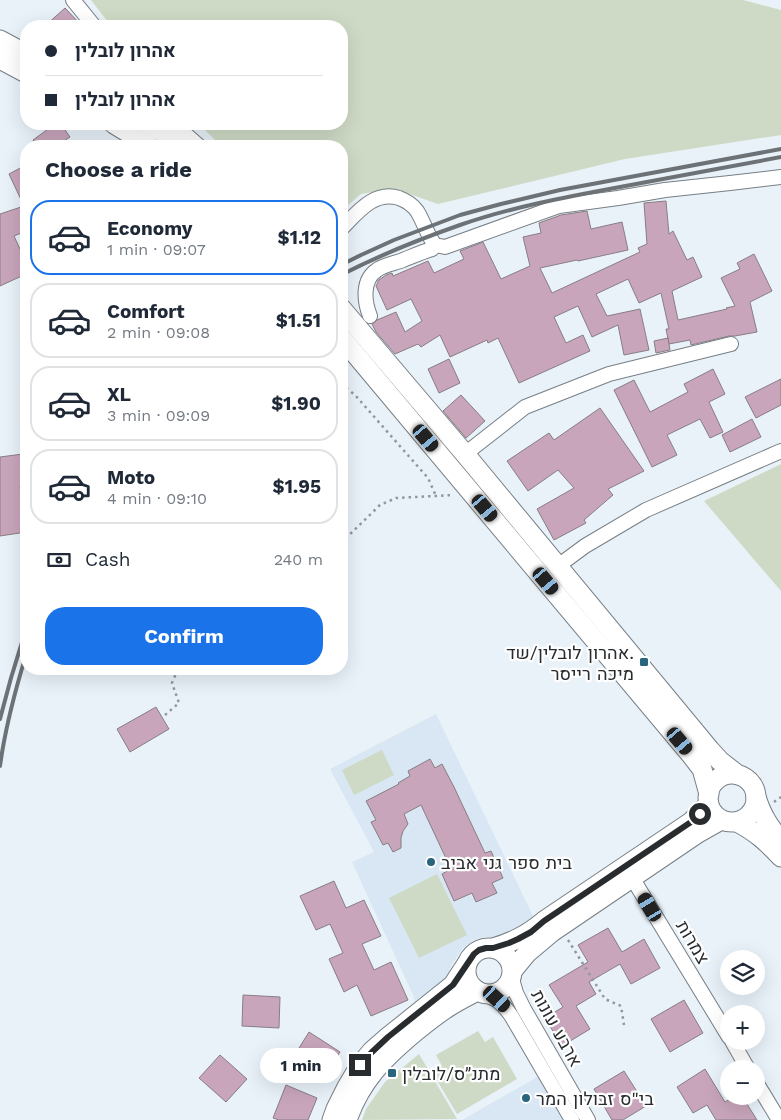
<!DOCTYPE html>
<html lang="en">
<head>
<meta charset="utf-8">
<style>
  body { margin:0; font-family:"Work Sans",Heebo,sans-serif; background:#f2f2f3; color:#1f2937; height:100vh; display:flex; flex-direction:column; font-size:19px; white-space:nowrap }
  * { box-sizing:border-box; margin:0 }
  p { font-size:16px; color:#747a83 }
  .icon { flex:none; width:28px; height:28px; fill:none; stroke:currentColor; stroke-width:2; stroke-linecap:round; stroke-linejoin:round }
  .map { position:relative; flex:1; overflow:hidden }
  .panel { position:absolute; left:20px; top:140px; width:328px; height:535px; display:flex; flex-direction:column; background:#fff; border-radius:20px; box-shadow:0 5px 20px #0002 }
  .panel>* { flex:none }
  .top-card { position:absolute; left:20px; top:20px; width:328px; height:110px; border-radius:20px; box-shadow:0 5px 20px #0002; display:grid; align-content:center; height:110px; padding:0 25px; background:#fff }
  .tools { position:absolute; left:720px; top:950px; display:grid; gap:10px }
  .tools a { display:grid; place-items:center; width:45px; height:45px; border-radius:50%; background:#fff; box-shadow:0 5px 20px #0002; font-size:25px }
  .end { position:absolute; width:22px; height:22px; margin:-11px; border:6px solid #292c2f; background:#fff; box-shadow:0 0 0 2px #fff }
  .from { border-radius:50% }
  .bubble { position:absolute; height:35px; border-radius:18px; background:#fff; box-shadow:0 5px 20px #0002; font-size:16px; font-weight:700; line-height:35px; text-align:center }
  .car { position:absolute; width:15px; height:30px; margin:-15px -8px; border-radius:6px; box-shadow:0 0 4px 1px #0007; background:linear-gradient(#222 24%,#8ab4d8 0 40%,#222 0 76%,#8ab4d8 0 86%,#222 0) }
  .top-card b { display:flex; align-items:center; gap:18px; height:48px; font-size:19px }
  .top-card b+b { border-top:1px solid #e0e1e3 }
  .top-card i { width:12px; height:12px; background:#1f2937 }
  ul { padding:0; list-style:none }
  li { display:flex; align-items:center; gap:15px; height:75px; margin:0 10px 8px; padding:0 15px; border:2px solid #e0e1e3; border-radius:20px }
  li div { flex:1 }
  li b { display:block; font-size:19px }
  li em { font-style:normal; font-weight:700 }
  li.active { border-color:#1a73e8 }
  li>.icon { width:45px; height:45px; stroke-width:1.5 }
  h2 { padding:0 25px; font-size:22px; line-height:60px }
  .pay { display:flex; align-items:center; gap:12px; height:55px; padding:0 25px; font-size:19px }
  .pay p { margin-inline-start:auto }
  .cta { display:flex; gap:10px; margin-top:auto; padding:10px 25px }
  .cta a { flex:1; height:58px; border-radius:20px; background:#1a73e8; color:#fff; font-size:20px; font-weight:700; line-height:58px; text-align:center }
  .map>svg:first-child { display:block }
  .built { fill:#d8e7f3 }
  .green { fill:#cfdac6 }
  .building { fill:#c8a5bb; stroke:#877e83 }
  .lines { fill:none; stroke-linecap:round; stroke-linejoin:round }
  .street-casing { stroke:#777f85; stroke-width:16 }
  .secondary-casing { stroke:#777f85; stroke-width:21 }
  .path { stroke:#91979d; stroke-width:2.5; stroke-dasharray:2.5 4; stroke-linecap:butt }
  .street { stroke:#fff; stroke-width:14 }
  .secondary { stroke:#fff; stroke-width:19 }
  .rail { stroke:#6d7277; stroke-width:4 }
  .route { stroke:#292c2f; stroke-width:6 }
  .poi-dot { fill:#29657d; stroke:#fefefe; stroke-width:2 }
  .labels { text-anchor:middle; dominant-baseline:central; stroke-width:4.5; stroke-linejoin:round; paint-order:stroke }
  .poi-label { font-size:18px; fill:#292c2f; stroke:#fefefe; text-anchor:start }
  .street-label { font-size:18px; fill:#292c2f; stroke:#fefefe }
</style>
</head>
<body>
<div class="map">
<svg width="781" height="1120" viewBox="0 0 781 1120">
  <rect width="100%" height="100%" fill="#e9f2f9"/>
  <g class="built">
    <polygon points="436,714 534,918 510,932 497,937 484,937 474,940 463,948 452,964 447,977 438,987 415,1003 413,995 352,862 374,852 330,769"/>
    <polygon points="539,1076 563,1120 462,1120"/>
  </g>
  <g class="green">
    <polygon points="91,0 743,0 781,10 781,135 625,159 438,204 395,189 361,194 341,211 341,146 221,146 199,124 341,124 341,26 111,26"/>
    <polygon points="781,464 781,591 704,501"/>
    <polygon points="382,750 394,775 354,795 342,770"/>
    <polygon points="437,874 467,935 419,958 389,898"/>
    <polygon points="478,1031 485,1042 493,1037 517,1079 457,1114 432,1072 442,1066 436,1055"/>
    <polygon points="419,1054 457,1119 362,1120 366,1109 385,1082"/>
  </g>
  <g class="building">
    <polygon points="65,8 82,26 45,26"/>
    <polygon points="55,124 61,124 70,137 56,146 37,146 33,140"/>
    <polygon points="26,165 26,231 14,236 26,262 26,274 0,286 0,214 24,206 9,174"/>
    <polygon points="666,201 669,234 673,231 687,260 693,257 702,277 672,291 678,320 727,309 726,308 735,306 721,278 740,269 737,263 754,254 772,291 750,302 757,332 735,336 729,336 691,345 690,340 669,344 666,329 669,329 661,293 639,303 628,279 596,294 607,316 640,309 649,350 624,355 618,325 592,337 578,306 554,317 566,343 583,335 590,351 519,383 498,338 488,343 487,340 450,357 440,335 421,347 418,344 395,354 376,332 372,324 377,320 396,312 405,332 422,321 411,299 387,310 376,286 379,280 386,275 392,273 393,276 428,261 434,273 464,259 460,251 483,242 501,279 530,266 523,237 541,233 539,223 561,215 587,211 591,229 622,222 628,250 578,261 577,260 540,268 552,293 640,252 638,248 647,244 644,203"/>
    <polygon points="668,338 670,350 656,353 654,341"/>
    <polygon points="449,359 460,383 439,393 428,369"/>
    <polygon points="713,369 725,394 709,402 723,432 710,438 700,419 667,435 677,455 652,467 614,390 634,380 650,412 688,392 684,384"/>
    <polygon points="781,379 781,405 756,418 745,397"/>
    <polygon points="461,395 485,421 466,438 443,411"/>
    <polygon points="600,408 644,471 608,489 613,495 584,520 586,523 554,540 537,509 574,488 558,470 528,491 507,461 549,433 554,440"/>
    <polygon points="752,419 761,437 730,452 722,435"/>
    <polygon points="23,454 26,485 20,486 26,532 0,536 0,457"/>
    <polygon points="156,707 169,729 130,752 117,729"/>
    <polygon points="430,759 435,768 442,764 454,787 485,853 491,851 503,878 492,883 497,893 476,902 472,893 454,901 442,874 451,869 421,805 404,814 408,824 403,831 401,838 401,848 393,852 388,843 383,845 371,822 376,820 366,801 399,784 398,783 410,776 408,771"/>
    <polygon points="334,881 346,908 364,900 381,936 362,944 374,970 391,962 408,1000 371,1016 357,985 344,992 329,959 343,953 330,924 316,930 300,896"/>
    <polygon points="608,928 622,952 644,939 660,968 631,984 620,964 589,982 596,994 576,1006 590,1029 562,1046 545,1018 563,1007 549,985 588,962 578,945"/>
    <polygon points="243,995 280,997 279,1028 242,1026"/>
    <polygon points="684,1000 703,1033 670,1052 651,1019"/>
    <polygon points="309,1032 340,1052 322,1081 291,1061"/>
    <polygon points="220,1055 247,1079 226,1102 199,1078"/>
    <polygon points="705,1069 725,1102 735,1096 742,1096 757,1120 716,1120 707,1105 693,1113 677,1087"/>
    <polygon points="624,1071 646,1106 623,1120 612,1120 594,1089"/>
    <polygon points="286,1085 317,1098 308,1120 279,1120 273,1118"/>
  </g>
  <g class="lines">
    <g class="street-casing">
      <g id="street">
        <polyline points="73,0 94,26"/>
        <polyline points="174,124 199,146"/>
        <path d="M341,229c16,-16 33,-39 58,-31 8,3 13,6 18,13 7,11 10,24 18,34l10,2 114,-41 59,-8 47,-8 65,-7 51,-6"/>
        <path d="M370,316c-6,-15 -8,-36 7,-46 6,-5 19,-7 26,-10 10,-4 19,-8 29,-11l3,-4"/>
        <polyline points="465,454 525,407 609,374 731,344"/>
        <polyline points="558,566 585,546 646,510 781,451"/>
        <polyline points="628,871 729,1037"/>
        <polyline points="512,979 516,993 524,1009 588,1120"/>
        <path d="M486,995c13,5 18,10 26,22l60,103"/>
        <polyline points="732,1041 748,1069"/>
        <polyline points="756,1082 779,1120"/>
      </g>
    </g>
    <g class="secondary-casing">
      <g id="secondary">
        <polyline points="0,40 26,54"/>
        <polyline points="0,59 26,73"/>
        <polyline points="114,124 150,146"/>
        <polyline points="149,124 166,134 182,146"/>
        <polyline points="341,308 465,454 710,750 720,761 738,775"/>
        <polyline points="341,337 692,756 702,769 709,794"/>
        <circle cx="732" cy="798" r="24"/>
        <path d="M756,797c6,19 13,29 25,44"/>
        <path d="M737,822c19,10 29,19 44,35"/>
        <circle cx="489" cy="971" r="23"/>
        <path d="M493,948c20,-6 34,-13 51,-27l147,-99 18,-18"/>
        <polyline points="513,970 527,953 552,932 698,833 721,820"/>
        <polyline points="332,1120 336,1109 347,1087 360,1065 372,1051 388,1037 453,985 466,965"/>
        <path d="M347,1120c14,-40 37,-62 68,-88 11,-9 22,-18 35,-26 8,-5 18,-10 27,-15"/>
      </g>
    </g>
    <g class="path">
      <polyline points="341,384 355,395 428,478 436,496"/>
      <polyline points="341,543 380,505 396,498 454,495"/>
      <polyline points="165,715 179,703 172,683 178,669"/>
      <polyline points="774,802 781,797"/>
      <polyline points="568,940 605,999 621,1006 624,1025"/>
    </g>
    <use href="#street" class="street"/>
    <use href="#secondary" class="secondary"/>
    <g class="rail">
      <polyline points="341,265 361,255 394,240 460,215 501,204 560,190 781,149"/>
      <path d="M341,275c39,-20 79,-36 119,-50 52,-18 106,-28 160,-38 54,-10 107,-20 161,-30"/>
      <polyline points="0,719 11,678 26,629"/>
      <path d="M0,766c5,-37 15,-75 26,-111"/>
    </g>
  </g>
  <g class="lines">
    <polyline class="route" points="360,1065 372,1052 388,1037 453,985 474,954 479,950 486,948 493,948 509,943 518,939 531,932 544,921 691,822 700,814"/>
  </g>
  <g class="poi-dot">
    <rect x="639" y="657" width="10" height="10" rx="2.5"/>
    <circle cx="431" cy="862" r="5"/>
    <rect x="387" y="1068" width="10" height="10" rx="2.5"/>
    <circle cx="526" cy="1098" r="5"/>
  </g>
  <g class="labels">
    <g class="poi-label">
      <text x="634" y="652" text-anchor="end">אהרון לובלין/שד.<tspan x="634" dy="21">מיכה רייסר</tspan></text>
      <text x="441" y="862">בית ספר גני אביב</text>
      <text x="402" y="1073">מתנ״ס/לובלין</text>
      <text x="536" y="1098">בי"ס זבולון המר</text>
    </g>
    <g class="street-label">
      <text transform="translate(693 942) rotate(59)">צמרות</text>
      <text transform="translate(557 1028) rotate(61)">ארבע עונות</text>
    </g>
  </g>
</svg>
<div class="tools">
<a><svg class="icon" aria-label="layers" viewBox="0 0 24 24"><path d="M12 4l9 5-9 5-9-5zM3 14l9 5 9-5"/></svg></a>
<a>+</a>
<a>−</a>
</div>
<i class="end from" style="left:700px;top:814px"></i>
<i class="end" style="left:360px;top:1065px"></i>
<div class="bubble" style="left:260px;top:1048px;width:82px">1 min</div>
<i class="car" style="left:426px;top:438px;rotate:140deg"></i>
<i class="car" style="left:485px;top:508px;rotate:140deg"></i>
<i class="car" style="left:546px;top:581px;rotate:140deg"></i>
<i class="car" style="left:680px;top:741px;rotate:140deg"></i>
<i class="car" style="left:650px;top:907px;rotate:329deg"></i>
<i class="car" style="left:497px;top:999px;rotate:132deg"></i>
<div class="top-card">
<b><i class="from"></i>אהרון לובלין</b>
<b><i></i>אהרון לובלין</b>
</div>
<section class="panel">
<h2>Choose a ride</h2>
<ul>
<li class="active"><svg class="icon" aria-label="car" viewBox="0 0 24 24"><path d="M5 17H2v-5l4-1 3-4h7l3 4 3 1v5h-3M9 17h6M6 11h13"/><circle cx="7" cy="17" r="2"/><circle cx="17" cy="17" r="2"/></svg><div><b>Economy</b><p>1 min · 09:07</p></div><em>$1.12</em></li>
<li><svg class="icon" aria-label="car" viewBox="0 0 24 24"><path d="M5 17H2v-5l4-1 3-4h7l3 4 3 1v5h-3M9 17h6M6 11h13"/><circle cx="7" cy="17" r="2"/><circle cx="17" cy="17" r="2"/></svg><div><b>Comfort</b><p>2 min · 09:08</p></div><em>$1.51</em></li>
<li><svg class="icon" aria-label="car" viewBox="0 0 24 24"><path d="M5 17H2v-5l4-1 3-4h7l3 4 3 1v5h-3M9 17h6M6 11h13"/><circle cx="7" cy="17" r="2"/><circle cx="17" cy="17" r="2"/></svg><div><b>XL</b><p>3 min · 09:09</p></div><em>$1.90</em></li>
<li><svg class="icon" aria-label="car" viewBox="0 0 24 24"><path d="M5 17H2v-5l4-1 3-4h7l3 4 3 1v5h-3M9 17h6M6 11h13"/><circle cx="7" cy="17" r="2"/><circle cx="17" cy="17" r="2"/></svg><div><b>Moto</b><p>4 min · 09:10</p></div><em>$1.95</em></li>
</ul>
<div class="pay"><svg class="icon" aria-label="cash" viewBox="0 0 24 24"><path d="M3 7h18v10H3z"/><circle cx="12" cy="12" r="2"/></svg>Cash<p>240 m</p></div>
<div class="cta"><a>Confirm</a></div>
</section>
</div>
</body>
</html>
